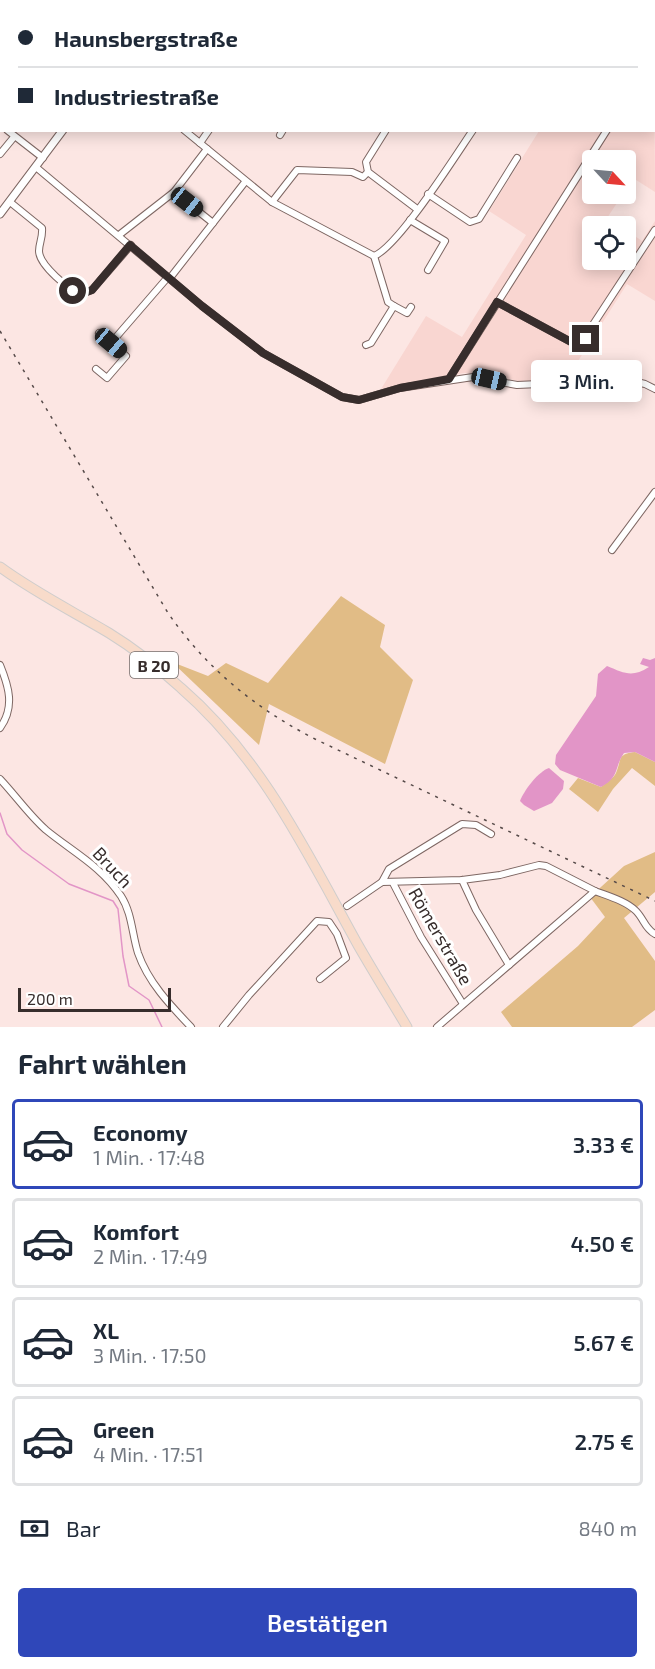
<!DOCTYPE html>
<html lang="de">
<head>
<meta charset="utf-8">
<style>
  body { margin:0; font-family:"Exo 2",sans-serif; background:#f6f6f7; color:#1f2937; height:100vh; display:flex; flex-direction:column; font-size:22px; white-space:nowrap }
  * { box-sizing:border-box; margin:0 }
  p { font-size:20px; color:#747a83 }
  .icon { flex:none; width:33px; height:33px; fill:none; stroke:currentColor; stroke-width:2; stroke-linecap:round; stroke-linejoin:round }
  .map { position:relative; height:1027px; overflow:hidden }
  .drawer { display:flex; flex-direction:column; background:#fff; flex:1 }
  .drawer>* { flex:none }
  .top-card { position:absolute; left:0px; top:0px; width:656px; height:132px; box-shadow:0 3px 15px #0003; display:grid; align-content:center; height:132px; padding:0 18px; background:#fff }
  .needle { width:39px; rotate:116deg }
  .controls { position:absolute; left:582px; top:150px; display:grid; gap:12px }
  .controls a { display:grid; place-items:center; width:54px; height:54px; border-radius:6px; background:#fff; box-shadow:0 3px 15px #0003; font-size:30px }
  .scale { position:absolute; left:18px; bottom:15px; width:153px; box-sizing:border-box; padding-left:6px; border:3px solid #372d2c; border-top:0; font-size:16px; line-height:21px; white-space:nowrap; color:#372d2c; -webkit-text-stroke:4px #fff; paint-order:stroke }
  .end { position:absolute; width:27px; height:27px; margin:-14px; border:8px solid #372d2c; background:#fff; box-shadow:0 0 0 3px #fff }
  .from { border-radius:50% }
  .bubble { position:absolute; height:42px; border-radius:6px; background:#fff; box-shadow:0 3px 15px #0003; font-size:20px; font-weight:600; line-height:42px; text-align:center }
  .car { position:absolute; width:18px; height:36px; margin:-18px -9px; border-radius:8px; box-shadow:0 0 4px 2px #0007; background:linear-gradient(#222 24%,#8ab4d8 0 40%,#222 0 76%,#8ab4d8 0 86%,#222 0) }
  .top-card b { display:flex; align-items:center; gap:21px; height:57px; font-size:22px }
  .top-card b+b { border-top:2px solid #e0e1e3 }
  .top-card i { width:15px; height:15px; background:#1f2937 }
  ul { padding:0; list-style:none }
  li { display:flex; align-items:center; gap:18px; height:90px; margin:0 12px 9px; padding:0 6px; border:3px solid #e0e1e3; border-radius:6px }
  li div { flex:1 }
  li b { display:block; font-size:22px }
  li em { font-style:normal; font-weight:600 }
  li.on { border-color:#2f47b9 }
  li>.icon { width:54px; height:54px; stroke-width:1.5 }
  h2 { padding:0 18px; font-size:27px; line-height:72px }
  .pay { display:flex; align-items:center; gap:15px; height:66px; padding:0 18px; font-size:22px }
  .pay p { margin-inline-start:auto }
  .action { display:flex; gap:12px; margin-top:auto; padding:12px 18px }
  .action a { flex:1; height:69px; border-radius:6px; background:#2f47b9; color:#fff; font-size:24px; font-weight:600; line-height:69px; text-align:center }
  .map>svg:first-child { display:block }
  .built { fill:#f9d6d1 }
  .green { fill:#e1bc86 }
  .water { fill:#e295c7 }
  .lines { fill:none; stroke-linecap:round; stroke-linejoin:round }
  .stream { stroke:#e295c7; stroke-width:1.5 }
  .minor-casing { stroke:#7e6763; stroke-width:8 }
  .tertiary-casing { stroke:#7e6763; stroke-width:9 }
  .primary-casing { stroke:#cfcdcc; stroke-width:11 }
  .minor { stroke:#fff; stroke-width:6 }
  .tertiary { stroke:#fff; stroke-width:7 }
  .primary { stroke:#f8dbca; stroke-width:9 }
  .rail { stroke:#564a49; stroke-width:1.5; stroke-dasharray:3 6; stroke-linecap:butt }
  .route { stroke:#372d2c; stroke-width:8 }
  .labels { text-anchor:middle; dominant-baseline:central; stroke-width:6; stroke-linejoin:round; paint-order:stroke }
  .shield { fill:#fff; stroke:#736c6b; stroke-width:1.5 }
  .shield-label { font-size:16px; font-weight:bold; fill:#372d2c }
  .street-label { font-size:18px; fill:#372d2c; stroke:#fff }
</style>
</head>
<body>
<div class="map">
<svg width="655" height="1027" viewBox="0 0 655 1027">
  <rect width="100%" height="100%" fill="#fce6e3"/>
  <polygon class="built" points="654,19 655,192 633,178 626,189 626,160 592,160 592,194 623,194 607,218 620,226 592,226 592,260 626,260 626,230 642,241 655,221 655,301 627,284 566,380 523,382 485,374 464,373 381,389 426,316 462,337 526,235 489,211 539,131 654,130"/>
  <g class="green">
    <polygon points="341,596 385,625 380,647 413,680 385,764 269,704 259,745 172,662 208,676 226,663 268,683"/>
    <path d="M635,752l20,10v24l-23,-18 -19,21 -15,23 -29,-23 9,-11 23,9c5,-4 13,-9 15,-14 6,-14 1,-19 19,-21z"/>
    <polygon points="655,852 655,892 624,918 655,961 655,1010 632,1027 512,1027 501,1012 578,946 605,917 590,897 624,866"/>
  </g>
  <g class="water">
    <path d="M643,658l7,2 5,-2v104l-20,-10 -11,1c-10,14 -4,24 -23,34l-41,-17 -5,-6 1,-9 40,-59 2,-22 9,-8c17,7 25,12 42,1l-9,-3z"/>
    <path d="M549,768l15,13 -1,8 -11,14 -18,8 -10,-6 -4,-4c4,-11 19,-30 29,-33z"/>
  </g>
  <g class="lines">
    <polyline class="stream" points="0,813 7,834 22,850 69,884 113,901 118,909 123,956 129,986 149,1000 162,1027"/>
    <g class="minor-casing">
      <g id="minor">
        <polyline points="387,0 389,2"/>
        <polyline points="525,0 528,2"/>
        <polyline points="636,0 638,2"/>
        <polyline points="88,2 89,0"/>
        <polyline points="245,2 246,0"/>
        <polyline points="304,2 305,0"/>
        <polyline points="552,2 553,0"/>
        <polyline points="654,12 655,12"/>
        <polyline points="0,14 2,15"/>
        <polyline points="654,78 655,78"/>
        <polyline points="0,113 2,111"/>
        <polyline points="0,125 2,126"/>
        <polyline points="7,130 43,158"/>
        <path d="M184,130l88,72 102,54c24,-9 82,-101 99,-126"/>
        <polyline points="386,130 366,162 368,172 417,209"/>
        <polyline points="280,135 283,130"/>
        <polyline points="200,143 209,130"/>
        <polyline points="0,154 14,137"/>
        <polyline points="37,168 202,306 263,353 342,397 359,400 400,388 473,377 517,385 628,380 645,384 655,389"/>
        <polyline points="174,192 213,223"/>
        <polyline points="428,194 470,222 479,219 517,158"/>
        <path d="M10,202l32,26c1,9 -3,15 -3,23 0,14 31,40 42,43l11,-4 39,-45"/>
        <polyline points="272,202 297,170 352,172 363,177 368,172"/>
        <polyline points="410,220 445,241 428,270"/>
        <polyline points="119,235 174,192 207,149"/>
        <polyline points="170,278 245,182"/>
        <polyline points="497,302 573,343 581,343 655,230"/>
        <polyline points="394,306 407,313 411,307"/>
        <polyline points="99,333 111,343"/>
        <polyline points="366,345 371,343 394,306 388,302 374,256"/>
        <polyline points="96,369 107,378 126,356 111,343 168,277"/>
        <polyline points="449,379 607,130"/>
        <polyline points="612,550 655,492"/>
        <path d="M0,665c9,22 15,42 0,63"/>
        <path d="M0,779c16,17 29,36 46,51 27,22 55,36 75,66 11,17 11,38 17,57 10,29 32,52 53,74"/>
        <polyline points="462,880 476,910 509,965"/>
        <polyline points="382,882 389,869 462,824 476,825 491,834"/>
        <polyline points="393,883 421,937 463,1004"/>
        <path d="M595,891c13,5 31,10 41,20 8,8 9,18 19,23"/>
        <polyline points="347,906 382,882 462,880 500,875 539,865 546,866 595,891 437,1027"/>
        <polyline points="223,1027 249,995 317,921 329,922 337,934 346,958 320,979"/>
      </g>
    </g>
    <g class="tertiary-casing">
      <g id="tertiary">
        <polyline points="159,2 160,0"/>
        <polyline points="0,214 63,130"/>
      </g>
    </g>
    <g class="primary-casing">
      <path id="primary" d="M0,567c34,25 72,44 109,66 26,16 50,35 72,55 81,70 126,165 177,257 16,28 33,55 49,82"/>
    </g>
    <use href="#minor" class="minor"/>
    <use href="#tertiary" class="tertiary"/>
    <use href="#primary" class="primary"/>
    <path class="rail" d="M0,331l168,282c39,56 87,95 147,126l340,162"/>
  </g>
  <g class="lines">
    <polyline class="route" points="73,291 81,294 92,290 130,245 202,306 263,353 342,397 359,400 400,388 449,379 497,302 573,343 579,344 586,339"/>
  </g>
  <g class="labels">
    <rect class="shield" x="130" y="652" width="48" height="26" rx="4.5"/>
    <g class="shield-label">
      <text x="154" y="665">B 20</text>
    </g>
    <g class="street-label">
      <text transform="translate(113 867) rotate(47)">Bruch</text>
      <text transform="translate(441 936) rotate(60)">Römerstraße</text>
    </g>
  </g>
</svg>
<div class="controls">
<a><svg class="needle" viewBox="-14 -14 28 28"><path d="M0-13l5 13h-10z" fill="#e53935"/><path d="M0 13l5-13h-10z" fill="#747a83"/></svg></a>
<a><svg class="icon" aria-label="locate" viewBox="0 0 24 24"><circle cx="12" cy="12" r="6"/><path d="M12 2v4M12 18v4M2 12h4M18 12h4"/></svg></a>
</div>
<div class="scale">200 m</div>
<i class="end from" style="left:73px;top:291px"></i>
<i class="end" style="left:586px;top:339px"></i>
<div class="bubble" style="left:531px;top:360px;width:111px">3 Min.</div>
<i class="car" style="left:187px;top:202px;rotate:128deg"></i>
<i class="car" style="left:111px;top:343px;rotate:130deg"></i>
<i class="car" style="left:489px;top:379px;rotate:103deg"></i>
<div class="top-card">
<b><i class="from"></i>Haunsbergstraße</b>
<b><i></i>Industriestraße</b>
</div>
</div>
<section class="drawer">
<h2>Fahrt wählen</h2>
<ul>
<li class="on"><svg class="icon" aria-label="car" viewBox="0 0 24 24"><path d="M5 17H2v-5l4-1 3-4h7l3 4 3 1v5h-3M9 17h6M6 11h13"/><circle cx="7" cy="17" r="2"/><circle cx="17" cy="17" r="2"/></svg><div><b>Economy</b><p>1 Min. · 17:48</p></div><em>3.33 €</em></li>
<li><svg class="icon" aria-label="car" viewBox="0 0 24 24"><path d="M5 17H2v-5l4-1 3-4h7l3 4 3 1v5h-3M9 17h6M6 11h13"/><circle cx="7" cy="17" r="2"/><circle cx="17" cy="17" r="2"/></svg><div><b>Komfort</b><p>2 Min. · 17:49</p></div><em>4.50 €</em></li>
<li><svg class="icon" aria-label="car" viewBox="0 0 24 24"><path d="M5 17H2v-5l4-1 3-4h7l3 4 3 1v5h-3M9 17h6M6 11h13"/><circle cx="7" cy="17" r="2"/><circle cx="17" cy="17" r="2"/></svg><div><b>XL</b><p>3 Min. · 17:50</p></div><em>5.67 €</em></li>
<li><svg class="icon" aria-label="car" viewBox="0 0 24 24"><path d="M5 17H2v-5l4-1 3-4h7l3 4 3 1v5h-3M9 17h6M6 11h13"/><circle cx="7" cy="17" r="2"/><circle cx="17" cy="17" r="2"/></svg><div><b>Green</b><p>4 Min. · 17:51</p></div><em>2.75 €</em></li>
</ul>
<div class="pay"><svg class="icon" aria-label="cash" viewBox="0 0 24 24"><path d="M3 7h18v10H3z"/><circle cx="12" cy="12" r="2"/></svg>Bar<p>840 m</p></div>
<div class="action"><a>Bestätigen</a></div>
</section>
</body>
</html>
